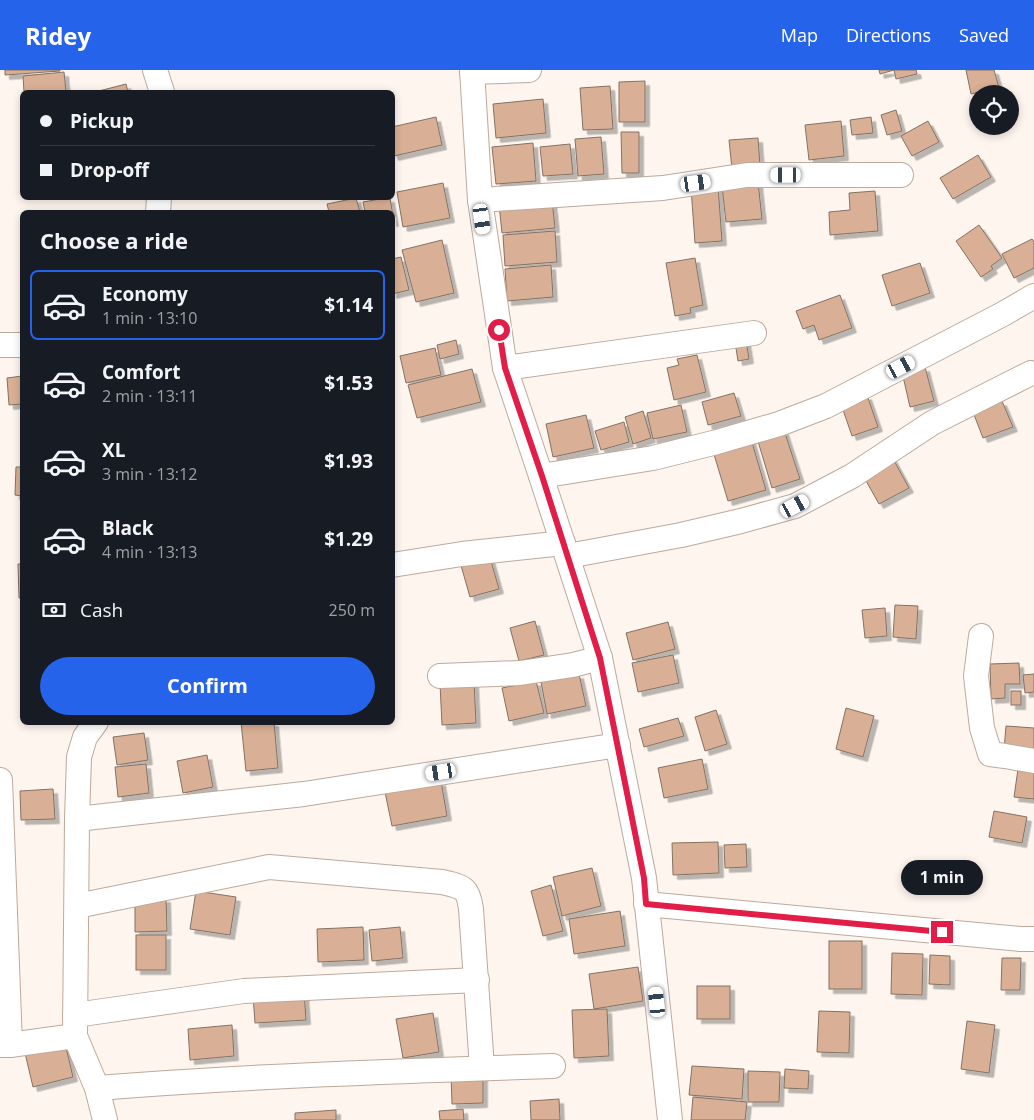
<!DOCTYPE html>
<html lang="en">
<head>
<meta charset="utf-8">
<style>
  body { margin:0; font-family:"Open Sans",sans-serif; background:#20242c; color:#f1f3f6; height:100vh; display:flex; flex-direction:column; font-size:19px; white-space:nowrap }
  * { box-sizing:border-box; margin:0 }
  p { font-size:16px; color:#9ea1a6 }
  .icon { flex:none; width:28px; height:28px; fill:none; stroke:currentColor; stroke-width:2; stroke-linecap:round; stroke-linejoin:round }
  .map { position:relative; flex:1; overflow:hidden }
  .drawer { position:absolute; left:20px; top:140px; width:375px; height:515px; display:flex; flex-direction:column; background:#171b24; border-radius:8px; box-shadow:0 2px 8px #0003 }
  .drawer>* { flex:none }
  .hud { position:absolute; left:20px; top:20px; width:375px; height:110px; border-radius:8px; box-shadow:0 2px 8px #0003; display:grid; align-content:center; height:110px; padding:0 20px; background:#171b24 }
  .fabs { position:absolute; left:969px; top:15px; display:grid; gap:10px }
  .fabs a { display:grid; place-items:center; width:50px; height:50px; border-radius:50%; background:#171b24; box-shadow:0 2px 8px #0003; font-size:25px }
  .end { position:absolute; width:22px; height:22px; margin:-11px; border:6px solid #e11d48; background:#fff; box-shadow:0 0 0 2px #fff }
  .from { border-radius:50% }
  .bubble { position:absolute; height:35px; border-radius:18px; background:#171b24; box-shadow:0 2px 8px #0003; font-size:16px; font-weight:700; line-height:35px; text-align:center }
  .car { position:absolute; width:15px; height:30px; margin:-15px -8px; border-radius:6px; box-shadow:0 0 4px 1px #0007; background:linear-gradient(#fff 24%,#345 0 40%,#fff 0 76%,#345 0 86%,#fff 0) }
  .hud b { display:flex; align-items:center; gap:18px; height:48px; font-size:19px }
  .hud b+b { border-top:1px solid #363941 }
  .hud i { width:12px; height:12px; background:#f1f3f6 }
  ul { padding:0; list-style:none }
  li { display:flex; align-items:center; gap:15px; height:70px; margin:0 10px 8px; padding:0 10px; border:2px solid transparent; border-radius:8px }
  li div { flex:1 }
  li b { display:block; font-size:19px }
  li em { font-style:normal; font-weight:700 }
  li.active { border-color:#2563eb }
  li>.icon { width:45px; height:45px; stroke-width:1.5 }
  h2 { padding:0 20px; font-size:22px; line-height:60px }
  .pay { display:flex; align-items:center; gap:12px; height:55px; padding:0 20px; font-size:19px }
  .pay p { margin-inline-start:auto }
  .action { display:flex; gap:10px; margin-top:auto; padding:10px 20px }
  .action a { flex:1; height:58px; border-radius:30px; background:#2563eb; color:#fff; font-size:20px; font-weight:700; line-height:58px; text-align:center }
  header { display:flex; align-items:center; gap:30px; box-sizing:border-box; height:70px; padding:0 25px; background:#2563eb; color:#fff }
  header strong { font-size:24px }
  nav { display:flex; gap:28px; margin-inline-start:auto; font-size:18px }
  .map>svg:first-child { display:block }
  .building { fill:#d9b095; stroke:#847164; filter:url(#shadow) }
  .lines { fill:none; stroke-linecap:round; stroke-linejoin:round }
  .minor-casing { stroke:#bda99b; stroke-width:26 }
  .minor { stroke:#fff; stroke-width:24 }
  .route { stroke:#e11d48; stroke-width:6 }
</style>
</head>
<body>
<header>
<strong>Ridey</strong>
<nav><a>Map</a><a>Directions</a><a>Saved</a></nav>
</header>
<div class="map">
<svg width="1034" height="1050" viewBox="0 0 1034 1050">
  <defs>
    <filter id="shadow"><feDropShadow dx="4.5" dy="4.5" stdDeviation="0" flood-color="#0004"/></filter>
  </defs>
  <rect width="100%" height="100%" fill="#fef5ef"/>
  <g class="building">
    <polygon points="5,0 60,0 60,1 5,5"/>
    <polygon points="879,0 916,0 917,4 896,9 894,0 880,4"/>
    <polygon points="966,0 994,0 999,18 971,24"/>
    <polygon points="64,2 66,22 24,22 23,6"/>
    <polygon points="645,11 645,52 619,52 619,12"/>
    <polygon points="126,14 128,22 95,22"/>
    <polygon points="610,16 613,59 583,60 580,18"/>
    <polygon points="543,29 546,63 496,68 493,34"/>
    <polygon points="896,40 902,61 887,65 881,45"/>
    <polygon points="436,47 442,75 394,86 392,80 392,57"/>
    <polygon points="871,47 873,63 852,65 850,50"/>
    <polygon points="841,51 844,86 809,90 805,55"/>
    <polygon points="928,51 939,72 912,86 901,66"/>
    <polygon points="621,62 639,62 639,103 622,103"/>
    <polygon points="601,67 604,104 578,106 575,69"/>
    <polygon points="758,68 760,96 732,99 729,70"/>
    <polygon points="533,73 536,111 496,114 492,77"/>
    <polygon points="570,74 573,104 543,106 540,77"/>
    <polygon points="978,85 991,107 953,129 940,108"/>
    <polygon points="758,112 762,149 726,152 722,116"/>
    <polygon points="443,113 450,148 403,157 397,122"/>
    <polygon points="718,116 722,171 695,173 691,118"/>
    <polygon points="875,121 878,161 830,165 829,142 850,140 849,123"/>
    <polygon points="356,128 360,142 329,142 327,134"/>
    <polygon points="386,128 390,128 394,152 392,152 392,142 365,142 363,132"/>
    <polygon points="552,130 555,158 502,163 499,134"/>
    <polygon points="979,155 1002,188 991,196 993,199 981,207 956,171"/>
    <polygon points="555,161 557,192 505,196 503,165"/>
    <polygon points="1032,169 1034,172 1034,198 1014,208 1002,184"/>
    <polygon points="442,170 454,223 416,232 402,180"/>
    <polygon points="401,187 409,220 392,224 392,189"/>
    <polygon points="695,188 703,235 690,238 691,243 675,246 666,193"/>
    <polygon points="920,193 930,223 892,236 882,205"/>
    <polygon points="551,195 553,227 507,231 505,199"/>
    <polygon points="840,225 852,258 819,270 814,255 803,259 796,241"/>
    <polygon points="456,270 459,284 440,289 437,275"/>
    <polygon points="746,270 749,289 738,291 735,272"/>
    <polygon points="435,278 441,305 406,313 400,286"/>
    <polygon points="697,285 706,322 674,330 667,298 679,295 677,289"/>
    <polygon points="925,297 934,331 910,337 902,302"/>
    <polygon points="472,299 481,332 417,348 408,315"/>
    <polygon points="22,306 22,334 9,335 7,308"/>
    <polygon points="734,323 741,346 708,355 702,332"/>
    <polygon points="867,325 878,357 852,366 841,334"/>
    <polygon points="1002,331 1013,357 983,368 973,342"/>
    <polygon points="681,335 687,362 653,369 647,343"/>
    <polygon points="643,341 651,368 633,374 625,347"/>
    <polygon points="586,345 594,378 553,387 546,354"/>
    <polygon points="624,352 629,372 601,380 595,361"/>
    <polygon points="784,360 800,409 772,418 757,368"/>
    <polygon points="751,369 766,420 728,431 713,381"/>
    <polygon points="891,385 909,418 879,434 861,402"/>
    <polygon points="16,397 22,397 22,426 15,425"/>
    <polygon points="489,484 499,519 470,527 460,492"/>
    <polygon points="18,494 22,494 22,528 19,528"/>
    <polygon points="895,535 918,536 916,569 893,567"/>
    <polygon points="885,538 887,566 865,568 862,540"/>
    <polygon points="535,551 544,585 519,591 510,558"/>
    <polygon points="668,552 675,579 633,590 626,563"/>
    <polygon points="673,585 679,613 638,622 632,593"/>
    <polygon points="1019,593 1020,614 1005,614 1005,628 991,629 990,594"/>
    <polygon points="579,604 586,636 547,644 541,612"/>
    <polygon points="1034,604 1034,622 1025,623 1023,605"/>
    <polygon points="536,611 544,643 509,651 502,618"/>
    <polygon points="474,612 476,653 442,655 440,614"/>
    <rect x="1011" y="621" width="10" height="14"/>
    <polygon points="846,638 874,646 863,687 836,679"/>
    <polygon points="716,640 727,674 705,681 695,647"/>
    <polygon points="678,648 684,666 644,677 639,659"/>
    <polygon points="241,652 274,652 278,698 246,701"/>
    <polygon points="1006,656 1034,658 1034,683 1004,680"/>
    <polygon points="144,663 148,690 117,695 113,667"/>
    <polygon points="207,685 213,717 183,723 177,691"/>
    <polygon points="702,689 708,719 664,728 658,698"/>
    <polygon points="146,694 149,723 118,727 115,697"/>
    <polygon points="1018,699 1034,701 1034,729 1014,727"/>
    <polygon points="441,711 447,746 392,756 385,722"/>
    <polygon points="53,719 55,749 21,750 20,721"/>
    <polygon points="994,741 1027,747 1022,773 989,767"/>
    <polygon points="718,772 719,803 673,805 672,773"/>
    <polygon points="746,774 747,797 725,798 724,775"/>
    <polygon points="592,798 601,836 562,846 553,807"/>
    <polygon points="551,815 563,861 543,866 531,821"/>
    <polygon points="196,821 236,827 230,865 190,859"/>
    <polygon points="166,828 167,861 135,862 135,829"/>
    <polygon points="620,841 625,876 574,884 569,849"/>
    <polygon points="363,857 364,890 318,892 317,859"/>
    <polygon points="400,857 403,888 372,891 369,860"/>
    <rect x="136" y="865" width="30" height="35"/>
    <rect x="829" y="871" width="33" height="48"/>
    <polygon points="892,883 923,884 922,925 891,924"/>
    <polygon points="930,885 950,886 950,915 929,914"/>
    <polygon points="1002,888 1021,888 1020,920 1001,920"/>
    <polygon points="638,897 643,931 594,939 589,904"/>
    <rect x="697" y="916" width="33" height="33"/>
    <polygon points="304,922 306,950 255,953 253,925"/>
    <polygon points="607,939 609,986 574,988 572,940"/>
    <polygon points="819,941 850,942 849,983 817,982"/>
    <polygon points="433,943 439,982 403,988 396,949"/>
    <polygon points="967,951 995,955 989,1003 961,999"/>
    <polygon points="232,955 234,986 190,990 188,959"/>
    <polygon points="65,973 73,1007 33,1017 25,983"/>
    <polygon points="692,996 744,999 742,1029 689,1025"/>
    <polygon points="785,999 809,1001 808,1019 784,1018"/>
    <polygon points="748,1001 780,1002 779,1032 748,1032"/>
    <polygon points="483,1004 483,1033 452,1034 451,1005"/>
    <polygon points="693,1027 747,1032 745,1050 691,1050"/>
    <polygon points="559,1029 560,1050 531,1050 530,1031"/>
    <polygon points="463,1039 464,1050 440,1050 439,1041"/>
    <polygon points="336,1040 336,1050 295,1050 295,1043"/>
  </g>
  <g class="lines">
    <g class="minor-casing">
      <g id="minor">
        <polyline points="155,0 162,22"/>
        <polyline points="472,0 480,130 505,298 541,406 600,588 644,808 670,1050"/>
        <polyline points="472,2 529,0"/>
        <polyline points="480,130 663,118 747,105 901,105"/>
        <polyline points="158,142 159,128"/>
        <polyline points="0,275 22,275"/>
        <polyline points="505,298 754,263"/>
        <polyline points="541,406 653,388 717,372 779,354 826,336 1003,244 1034,226"/>
        <polyline points="568,486 681,465 741,451 795,436 852,406 932,353 1031,303"/>
        <polyline points="392,495 462,484 563,473"/>
        <polyline points="981,566 976,606 982,658 990,684 1005,686 1034,691"/>
        <polyline points="440,606 520,603 573,595 600,588"/>
        <polyline points="96,652 85,667 79,687 77,749 75,966 97,1018 105,1050"/>
        <polyline points="0,710 10,975"/>
        <polyline points="77,749 304,724 618,675"/>
        <polyline points="646,834 1020,869 1034,869"/>
        <path d="M77,836l192,-39 173,15c21,5 26,5 29,27l11,159"/>
        <polyline points="75,945 244,921 477,910"/>
        <polyline points="0,975 10,975 75,966"/>
        <path d="M97,1018c151,-12 303,-17 456,-22"/>
      </g>
    </g>
    <use href="#minor" class="minor"/>
  </g>
  <g class="lines">
    <polyline class="route" points="499,260 505,298 542,406 600,588 644,808 646,834 942,862"/>
  </g>
</svg>
<div class="fabs">
<a><svg class="icon" aria-label="locate" viewBox="0 0 24 24"><circle cx="12" cy="12" r="6"/><path d="M12 2v4M12 18v4M2 12h4M18 12h4"/></svg></a>
</div>
<i class="end from" style="left:499px;top:260px"></i>
<i class="end" style="left:942px;top:862px"></i>
<div class="bubble" style="left:901px;top:790px;width:82px">1 min</div>
<i class="car" style="left:786px;top:105px;rotate:270deg"></i>
<i class="car" style="left:696px;top:113px;rotate:82deg"></i>
<i class="car" style="left:482px;top:149px;rotate:172deg"></i>
<i class="car" style="left:901px;top:297px;rotate:62deg"></i>
<i class="car" style="left:795px;top:436px;rotate:62deg"></i>
<i class="car" style="left:441px;top:702px;rotate:261deg"></i>
<i class="car" style="left:657px;top:932px;rotate:354deg"></i>
<div class="hud">
<b><i class="from"></i>Pickup</b>
<b><i></i>Drop-off</b>
</div>
<section class="drawer">
<h2>Choose a ride</h2>
<ul>
<li class="active"><svg class="icon" aria-label="car" viewBox="0 0 24 24"><path d="M5 17H2v-5l4-1 3-4h7l3 4 3 1v5h-3M9 17h6M6 11h13"/><circle cx="7" cy="17" r="2"/><circle cx="17" cy="17" r="2"/></svg><div><b>Economy</b><p>1 min · 13:10</p></div><em>$1.14</em></li>
<li><svg class="icon" aria-label="car" viewBox="0 0 24 24"><path d="M5 17H2v-5l4-1 3-4h7l3 4 3 1v5h-3M9 17h6M6 11h13"/><circle cx="7" cy="17" r="2"/><circle cx="17" cy="17" r="2"/></svg><div><b>Comfort</b><p>2 min · 13:11</p></div><em>$1.53</em></li>
<li><svg class="icon" aria-label="car" viewBox="0 0 24 24"><path d="M5 17H2v-5l4-1 3-4h7l3 4 3 1v5h-3M9 17h6M6 11h13"/><circle cx="7" cy="17" r="2"/><circle cx="17" cy="17" r="2"/></svg><div><b>XL</b><p>3 min · 13:12</p></div><em>$1.93</em></li>
<li><svg class="icon" aria-label="car" viewBox="0 0 24 24"><path d="M5 17H2v-5l4-1 3-4h7l3 4 3 1v5h-3M9 17h6M6 11h13"/><circle cx="7" cy="17" r="2"/><circle cx="17" cy="17" r="2"/></svg><div><b>Black</b><p>4 min · 13:13</p></div><em>$1.29</em></li>
</ul>
<div class="pay"><svg class="icon" aria-label="cash" viewBox="0 0 24 24"><path d="M3 7h18v10H3z"/><circle cx="12" cy="12" r="2"/></svg>Cash<p>250 m</p></div>
<div class="action"><a>Confirm</a></div>
</section>
</div>
</body>
</html>
